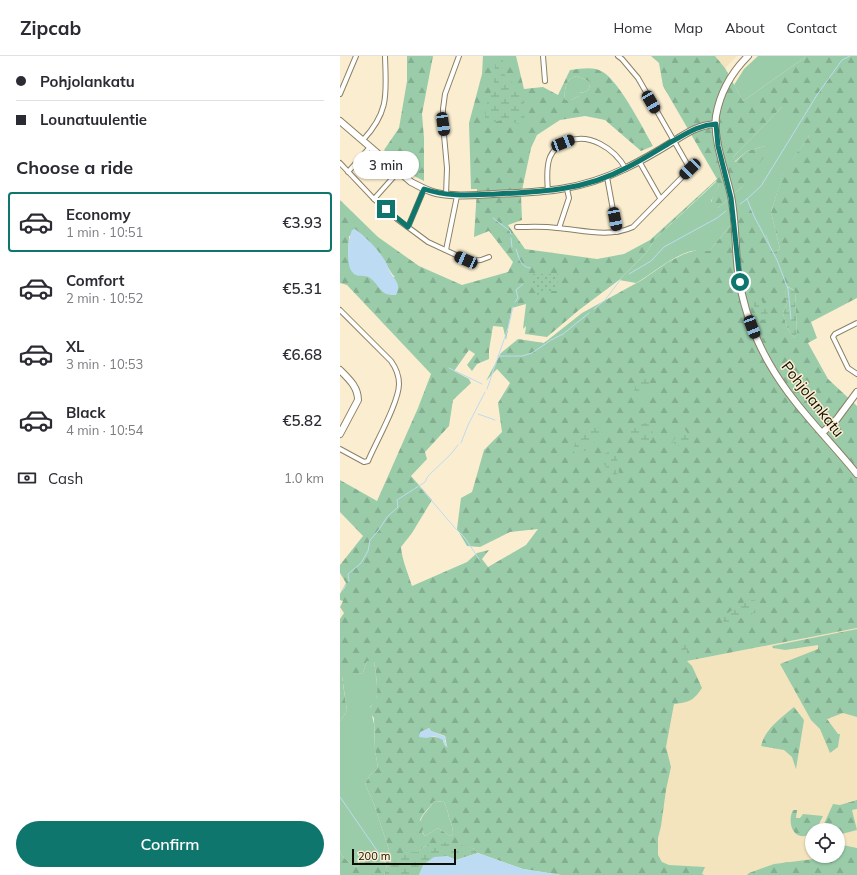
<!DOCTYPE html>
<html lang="en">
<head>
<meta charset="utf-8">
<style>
  body { margin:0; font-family:Mulish,sans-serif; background:#f7f7f7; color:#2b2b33; height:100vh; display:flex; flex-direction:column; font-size:15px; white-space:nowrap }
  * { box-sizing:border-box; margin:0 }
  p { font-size:13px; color:#7c7c81 }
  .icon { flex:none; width:22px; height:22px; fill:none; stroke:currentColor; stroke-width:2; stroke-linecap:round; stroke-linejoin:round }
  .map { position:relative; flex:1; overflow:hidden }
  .sheet { display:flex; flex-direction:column; background:#fff; width:340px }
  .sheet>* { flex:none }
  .guide { display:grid; align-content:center; height:88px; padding:0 16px; background:#fff }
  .tools { position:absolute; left:465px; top:767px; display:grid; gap:8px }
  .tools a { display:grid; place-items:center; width:40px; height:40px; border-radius:50%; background:#fff; box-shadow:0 1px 3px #0004; font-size:20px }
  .scale { position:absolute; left:12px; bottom:10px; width:104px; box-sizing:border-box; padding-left:4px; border:2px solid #120d04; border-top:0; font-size:11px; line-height:14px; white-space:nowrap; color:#120d04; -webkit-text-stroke:3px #fbeed0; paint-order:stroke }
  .end { position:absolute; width:18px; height:18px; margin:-9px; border:5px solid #0f766e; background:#fff; box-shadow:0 0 0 2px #fff }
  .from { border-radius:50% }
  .bubble { position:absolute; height:28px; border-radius:14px; background:#fff; box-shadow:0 1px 3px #0004; font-size:13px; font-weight:600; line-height:28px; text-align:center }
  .car { position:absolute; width:12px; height:24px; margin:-12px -6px; border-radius:5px; box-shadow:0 0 3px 1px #0007; background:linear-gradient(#222 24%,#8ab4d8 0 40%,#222 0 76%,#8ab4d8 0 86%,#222 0) }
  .guide b { display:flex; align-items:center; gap:14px; height:38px; font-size:15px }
  .guide b+b { border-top:1px solid #e1e1e2 }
  .guide i { width:10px; height:10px; background:#2b2b33 }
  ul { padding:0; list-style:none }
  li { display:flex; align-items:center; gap:12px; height:60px; margin:0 8px 6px; padding:0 8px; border:2px solid transparent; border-radius:4px }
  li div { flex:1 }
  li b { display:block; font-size:15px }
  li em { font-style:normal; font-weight:600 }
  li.selected { border-color:#0f766e }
  li>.icon { width:36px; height:36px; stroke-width:1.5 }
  h2 { padding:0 16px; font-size:18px; line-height:48px }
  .pay { display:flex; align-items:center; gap:10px; height:44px; padding:0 16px; font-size:15px }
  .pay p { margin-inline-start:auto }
  .button { display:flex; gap:8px; margin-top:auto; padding:8px 16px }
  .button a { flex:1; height:46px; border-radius:24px; background:#0f766e; color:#fff; font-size:16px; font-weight:600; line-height:46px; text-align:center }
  header { display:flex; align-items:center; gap:24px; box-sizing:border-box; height:56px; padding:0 20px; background:#fff; border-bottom:1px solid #e1e1e2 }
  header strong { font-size:19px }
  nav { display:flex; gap:22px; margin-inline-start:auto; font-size:14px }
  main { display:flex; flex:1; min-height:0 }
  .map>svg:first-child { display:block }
  .built { fill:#f4e4be; fill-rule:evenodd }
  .grass { fill:#9acca9 }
  .forest { fill:url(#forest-firs); fill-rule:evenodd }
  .wetland { fill:url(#wetland-marsh) }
  .park { fill:url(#park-dots) }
  .water { fill:#bddbf3 }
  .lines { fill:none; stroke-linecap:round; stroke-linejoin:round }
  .stream { stroke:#bddbf3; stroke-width:1 }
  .street-casing { stroke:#8c8064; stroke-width:6 }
  .secondary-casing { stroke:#8c8064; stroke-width:8 }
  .street { stroke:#fff; stroke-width:4 }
  .secondary { stroke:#fff; stroke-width:6 }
  .route { stroke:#0f766e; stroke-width:5 }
  .labels { text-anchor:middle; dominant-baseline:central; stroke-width:3; stroke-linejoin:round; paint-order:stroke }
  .street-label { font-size:15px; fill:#120d04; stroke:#fbeed0 }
</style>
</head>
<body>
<header>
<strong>Zipcab</strong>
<nav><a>Home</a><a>Map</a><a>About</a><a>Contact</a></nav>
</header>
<main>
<section class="sheet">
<div class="guide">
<b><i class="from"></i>Pohjolankatu</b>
<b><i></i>Lounatuulentie</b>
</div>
<h2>Choose a ride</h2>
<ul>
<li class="selected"><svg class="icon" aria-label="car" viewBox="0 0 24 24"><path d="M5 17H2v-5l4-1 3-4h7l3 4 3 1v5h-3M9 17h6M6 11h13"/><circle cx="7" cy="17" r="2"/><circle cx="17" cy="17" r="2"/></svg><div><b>Economy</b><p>1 min · 10:51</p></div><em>€3.93</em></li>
<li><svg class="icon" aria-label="car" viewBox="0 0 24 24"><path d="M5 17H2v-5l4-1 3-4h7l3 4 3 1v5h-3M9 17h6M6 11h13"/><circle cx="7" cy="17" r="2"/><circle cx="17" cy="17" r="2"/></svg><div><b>Comfort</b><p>2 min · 10:52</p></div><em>€5.31</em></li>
<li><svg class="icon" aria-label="car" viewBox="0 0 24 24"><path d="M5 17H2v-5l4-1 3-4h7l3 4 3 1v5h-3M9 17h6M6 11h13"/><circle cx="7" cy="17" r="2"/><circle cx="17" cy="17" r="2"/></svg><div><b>XL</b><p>3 min · 10:53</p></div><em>€6.68</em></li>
<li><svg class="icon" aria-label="car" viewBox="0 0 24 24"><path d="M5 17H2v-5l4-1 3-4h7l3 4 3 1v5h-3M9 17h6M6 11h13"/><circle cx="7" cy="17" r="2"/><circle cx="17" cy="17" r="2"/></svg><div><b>Black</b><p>4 min · 10:54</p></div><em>€5.82</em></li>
</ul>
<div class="pay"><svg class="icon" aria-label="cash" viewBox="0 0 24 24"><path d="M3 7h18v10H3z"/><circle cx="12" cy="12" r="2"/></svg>Cash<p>1.0 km</p></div>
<div class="button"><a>Confirm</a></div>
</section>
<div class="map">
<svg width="517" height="819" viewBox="0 0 517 819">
  <defs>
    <pattern id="forest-firs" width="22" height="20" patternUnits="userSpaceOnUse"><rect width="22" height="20" fill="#9acca9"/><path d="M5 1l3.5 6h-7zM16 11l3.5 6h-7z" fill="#84ae90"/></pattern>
    <pattern id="wetland-marsh" width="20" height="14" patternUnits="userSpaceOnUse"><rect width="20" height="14" fill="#9acca9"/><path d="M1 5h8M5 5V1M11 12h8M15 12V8" fill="none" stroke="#84ae90"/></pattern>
    <pattern id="park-dots" width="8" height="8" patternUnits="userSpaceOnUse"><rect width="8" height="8" fill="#9acca9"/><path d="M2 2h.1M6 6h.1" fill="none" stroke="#84ae90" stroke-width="1.8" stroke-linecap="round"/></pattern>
  </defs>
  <rect width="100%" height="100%" fill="#fbeed0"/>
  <g class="built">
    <polygon points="375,0 397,0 385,12"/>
    <path d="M517,572v244l-32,3h-184l36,-212zM472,774h26v26h-26z"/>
  </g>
  <g class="grass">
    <polygon points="418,0 465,0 464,2 403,45 394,29 404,13"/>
    <path d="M237,20l11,5 2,2c0,8 -4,9 -11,10v3l-8,4h-6c-1,-5 0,-14 3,-19 2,-3 6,-4 9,-5z"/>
    <path d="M449,35l20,45 -26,38 -12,38 9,37 -7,4 -7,-18 -36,-9 -21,25c-27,-6 -51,20 -73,32l-17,-3 28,-28 8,-13 62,-58 2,4 -8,16 7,7 24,-21 23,-41 -18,5 -13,11 -1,-5 49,-50z"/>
    <path d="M27,605h7c1,9 6,33 1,41 -1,2 -3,3 -5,5l4,17 1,26 3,18 -8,7 -5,9 9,20 15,46 -5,6h-7l-22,11 -13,-11 -2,-5v-130l7,-10 -5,-35 21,-3z"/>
    <path d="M94,745l10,1c3,6 4,10 5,16 2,6 4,8 4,16l-3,2 -12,-8 -13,8c-12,-18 2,-22 9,-35z"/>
  </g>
  <g class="forest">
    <polygon points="67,0 93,0 82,58 84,82 84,125 66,116 44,94 59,72 67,25"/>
    <path d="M143,0h33l8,33 19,-2 15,8 12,-25c11,-1 23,-4 33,2 18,12 39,55 50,74l-12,5 -36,-31 -20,-4 -25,4 -23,15 -6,13 -10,47 1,25 -14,5 17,24 72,10 27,-5 26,-14 67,-61 -54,-93 -4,-23 -8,-7h64l10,12 18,33 61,-43 1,-2h52v242l-46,24 6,16 -9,5 20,36 29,27v222l-170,33 5,5 10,22c-9,13 -12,14 -28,16l-8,43 5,20 -5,23 -5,36 -3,12v17l4,7 7,3 36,2 -3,7 3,1h-144l-38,-6 -45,-16 -5,-5 -46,-3 -10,7h-10l-20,13 -3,10h-44v-24l2,5 13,11 22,-11h7l5,-6 -15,-46 -9,-20 5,-9 8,-7 -3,-18 -1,-32 -3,-4h-3l-1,-2c2,-4 6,-7 8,-11 5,-8 0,-31 -1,-40h-7l-4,12 -21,4 5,34 -7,10v-102l4,-6 -4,-6 3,-6 -3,-1v-6l6,-11 -6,-10v-8l23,-29 -23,-24v-32l37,21 41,-93 13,-34 -84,-89 -7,-2v-83l38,37 41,29 43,19 46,-13 5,-10 -24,-31 -15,6 3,-48h-6l-2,-66 13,-49zM237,20l11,5 2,2c0,8 -4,9 -11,10v3l-8,4h-6c-1,-5 0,-14 3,-19 2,-3 6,-4 9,-5zM442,51l27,29 -26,37 -12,39 9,37 -7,4 -7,-18 -15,-26 -21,17 -21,25 -9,-2 -16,5 -16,8 -26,18 -60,33 -38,30 -26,-4 -17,14 -15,28 11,-12 13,14 -12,20 4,29 -18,18 -12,42 -11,6 -4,31 10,17 13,1 30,-15 28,-3 -12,16 -38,22 -6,-8 7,-9 -12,3 -10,9 -55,24c-4,-13 -10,-26 -11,-39l11,-14 20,-33 -21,-24 16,-17 -2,-7 24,-26 4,-26 18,-17 -2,-4 -15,-8 15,-21 6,4 -8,11 5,6 5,-7 12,-5v-9l4,-24 10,1 3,13 6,-32 14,-4 -3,25 3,-3 -1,8 22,3 32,-27 40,-30 28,-28 8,-13 61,-58 3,4c-4,8 -11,16 -5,24l4,-1 24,-21 22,-30 1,-11 -18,5 -12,11 -2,-5zM21,178c6,6 13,12 18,19 6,7 9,17 16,24 -31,1 -27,2 -47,-22l1,-19zM447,230l8,5 2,43 -3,4 -7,-10 -4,-15 4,-10 -2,-9zM89,672l2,3 14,5 2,11 -3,-3 -1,-5c-10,-4 -14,-1 -24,-3zM94,745l10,1c3,6 4,10 5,16 2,6 4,8 4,16l-3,2 -12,-8 -13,8 -3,-4c2,-4 1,-8 -2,-12 3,-8 10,-12 14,-19z"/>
    <polygon points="517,573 517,661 503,657 487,663 498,678 500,678 498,691 490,697 480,673 471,664 440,608 478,593 478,589 445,594 433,592 432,590"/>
    <path d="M454,651l10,13 -8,49 -4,-12 -8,-7 -23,-4c4,-17 20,-28 33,-39z"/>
    <polygon points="517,744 517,753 512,754 517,774 498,779 498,774 484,774 482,772 493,748 500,749"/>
    <path d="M453,754h4l-1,8h4l3,-4 20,2 -7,14h-4v3c-17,11 -26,-9 -19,-23z"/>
    <polygon points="498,788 517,792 517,819 407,819 409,817 434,808 474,803 477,800 498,800"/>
  </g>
  <g class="wetland">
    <path d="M157,0h6v17l19,20 3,30 -3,2c-5,-1 -11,-4 -16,-5 -3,-1 -12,3 -17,3l-4,-5 1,-12 8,-23 1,-18z"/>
    <polygon points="446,230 455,235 457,278 454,282 447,272 443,257 447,247 445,238"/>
    <path d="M417,237h4l1,9 7,6 -3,10 -3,2 -2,-1c-4,-7 -11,-18 -8,-25z"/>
    <polygon points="301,318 309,324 310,333 300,341 294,336 297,323"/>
    <path d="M308,367l5,10 -1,7c-12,2 -19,1 -24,-11l9,-5z"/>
    <polygon points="343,370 348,378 349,387 342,391 333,387 332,386 341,375"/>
    <path d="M255,371l4,1 3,6 -1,3 -16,14 -9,4 -3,-4c2,-13 9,-21 22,-24z"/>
    <path d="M274,394l4,12 1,11 -4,2c-7,-4 -9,-10 -15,-14 2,-8 8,-9 14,-11z"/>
    <polygon points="407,544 415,544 416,554 411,559 384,567 382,561"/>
    <polygon points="349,580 347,597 345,600 340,599 344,582"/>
    <polygon points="109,786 133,792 138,797 116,804 107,800 84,809 79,819 44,819 47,809 52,801 67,796 77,796 87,789"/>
  </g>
  <polygon class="park" points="192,218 218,218 217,235 207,235 197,239 192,226"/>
  <g class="water">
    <path d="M15,173c12,9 25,22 32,35 1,2 1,4 2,6 5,10 13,13 7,25 -3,0 -7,0 -10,-1 -6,-3 -10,-12 -16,-16 -5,-4 -13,0 -17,-5 -8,-7 -5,-35 -1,-43z"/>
    <polygon points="89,672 91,675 106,681 105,685 108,692 104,688 103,684 94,680 87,682 79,681 80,676"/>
    <polygon points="138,797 183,813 221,819 79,819 83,809 94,801 107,800 116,804"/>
  </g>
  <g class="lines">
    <g class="stream">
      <polyline points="407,143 414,160 437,204 448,233 451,263"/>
      <polyline points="400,148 407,143 421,130 477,39 502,4 510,0"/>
      <polyline points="153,162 170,175 171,178"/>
      <polyline points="171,182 172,191"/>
      <path d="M176,193c3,8 4,18 14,19"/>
      <polyline points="289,218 311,205 324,191 377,162 386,155"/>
      <polyline points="175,246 178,242 176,234 183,228"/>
      <polyline points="254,253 265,244 281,223"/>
      <polyline points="158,300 182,300 192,297 211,284 223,278 249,257"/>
      <polyline points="109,312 142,328"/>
      <polyline points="147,333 168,272 173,251"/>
      <polyline points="138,358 155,364"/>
      <polyline points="121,387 128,369 145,336"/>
      <polyline points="80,431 115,472 125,482 139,503"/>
      <polyline points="9,525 8,518 21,507 28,495 30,484 38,475 47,461 58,451 57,444 85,426 88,420 111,398 118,389"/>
      <polyline points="3,534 6,529"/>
      <polyline points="0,741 47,809"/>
    </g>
    <g class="street-casing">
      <g id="street">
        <polyline points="203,0 205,25"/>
        <polyline points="0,38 16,0"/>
        <path d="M23,84c27,-29 23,-47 22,-84"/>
        <polyline points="299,105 320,142"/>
        <polyline points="0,107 34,143 57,163 88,186 129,205 141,204 149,201"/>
        <polyline points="8,116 30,91"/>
        <polyline points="267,121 277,176"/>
        <path d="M208,135c-1,-11 -2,-24 2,-34 3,-7 9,-12 16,-15 23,-10 48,6 60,27"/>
        <polyline points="106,139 107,112 103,68 103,53 105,38 119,0"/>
        <polyline points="34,143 58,116"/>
        <polyline points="68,171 84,133"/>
        <path d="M177,171c13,0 26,-1 40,1 25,2 52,10 76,-1l57,-58 -52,-91 -16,-19 -4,-3"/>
        <polyline points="219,172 229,142 227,133"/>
        <polyline points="106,194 117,140"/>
        <path d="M0,254l51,51c5,7 8,13 8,23 0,18 -23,58 -31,77l-4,1 -24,-13"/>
        <polyline points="517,267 495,278 493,281 508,312 517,318"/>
      </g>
    </g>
    <g class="secondary-casing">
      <g id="secondary">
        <path d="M408,0c-16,16 -28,37 -32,60 -3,25 10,56 15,80 5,25 4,51 7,76 4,31 15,63 31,91 23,41 58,74 88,111"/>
        <path d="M0,65l71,61c8,4 16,9 25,11 19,4 38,2 58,1 48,-2 85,-3 130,-25 17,-8 34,-18 50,-28 14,-9 25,-16 42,-17"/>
        <path d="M0,314c9,9 18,17 18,30l-18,34"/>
        <polyline points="482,377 497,363 517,336"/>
      </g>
    </g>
    <use href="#street" class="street"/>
    <use href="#secondary" class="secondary"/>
  </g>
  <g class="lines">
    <path class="route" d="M46,153l22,18 16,-38c24,8 47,6 72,5 45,-2 90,-4 130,-26 16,-8 30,-17 45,-26 15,-8 27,-17 45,-18l2,22 13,52 9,84"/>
  </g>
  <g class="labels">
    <g class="street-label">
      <text transform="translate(473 343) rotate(52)">Pohjolankatu</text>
    </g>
  </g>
</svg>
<div class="tools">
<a><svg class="icon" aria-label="locate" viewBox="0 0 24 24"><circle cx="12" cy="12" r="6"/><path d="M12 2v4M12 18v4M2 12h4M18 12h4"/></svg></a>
</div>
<div class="scale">200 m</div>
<i class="end from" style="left:400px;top:226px"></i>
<i class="end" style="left:46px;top:153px"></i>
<div class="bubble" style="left:13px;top:95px;width:66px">3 min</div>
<i class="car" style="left:311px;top:46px;rotate:150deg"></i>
<i class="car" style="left:103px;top:68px;rotate:172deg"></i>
<i class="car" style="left:223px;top:87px;rotate:69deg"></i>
<i class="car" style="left:350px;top:113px;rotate:226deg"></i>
<i class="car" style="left:275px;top:163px;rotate:169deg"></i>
<i class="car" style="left:126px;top:204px;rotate:294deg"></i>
<i class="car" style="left:412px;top:271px;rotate:159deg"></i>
</div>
</main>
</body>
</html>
